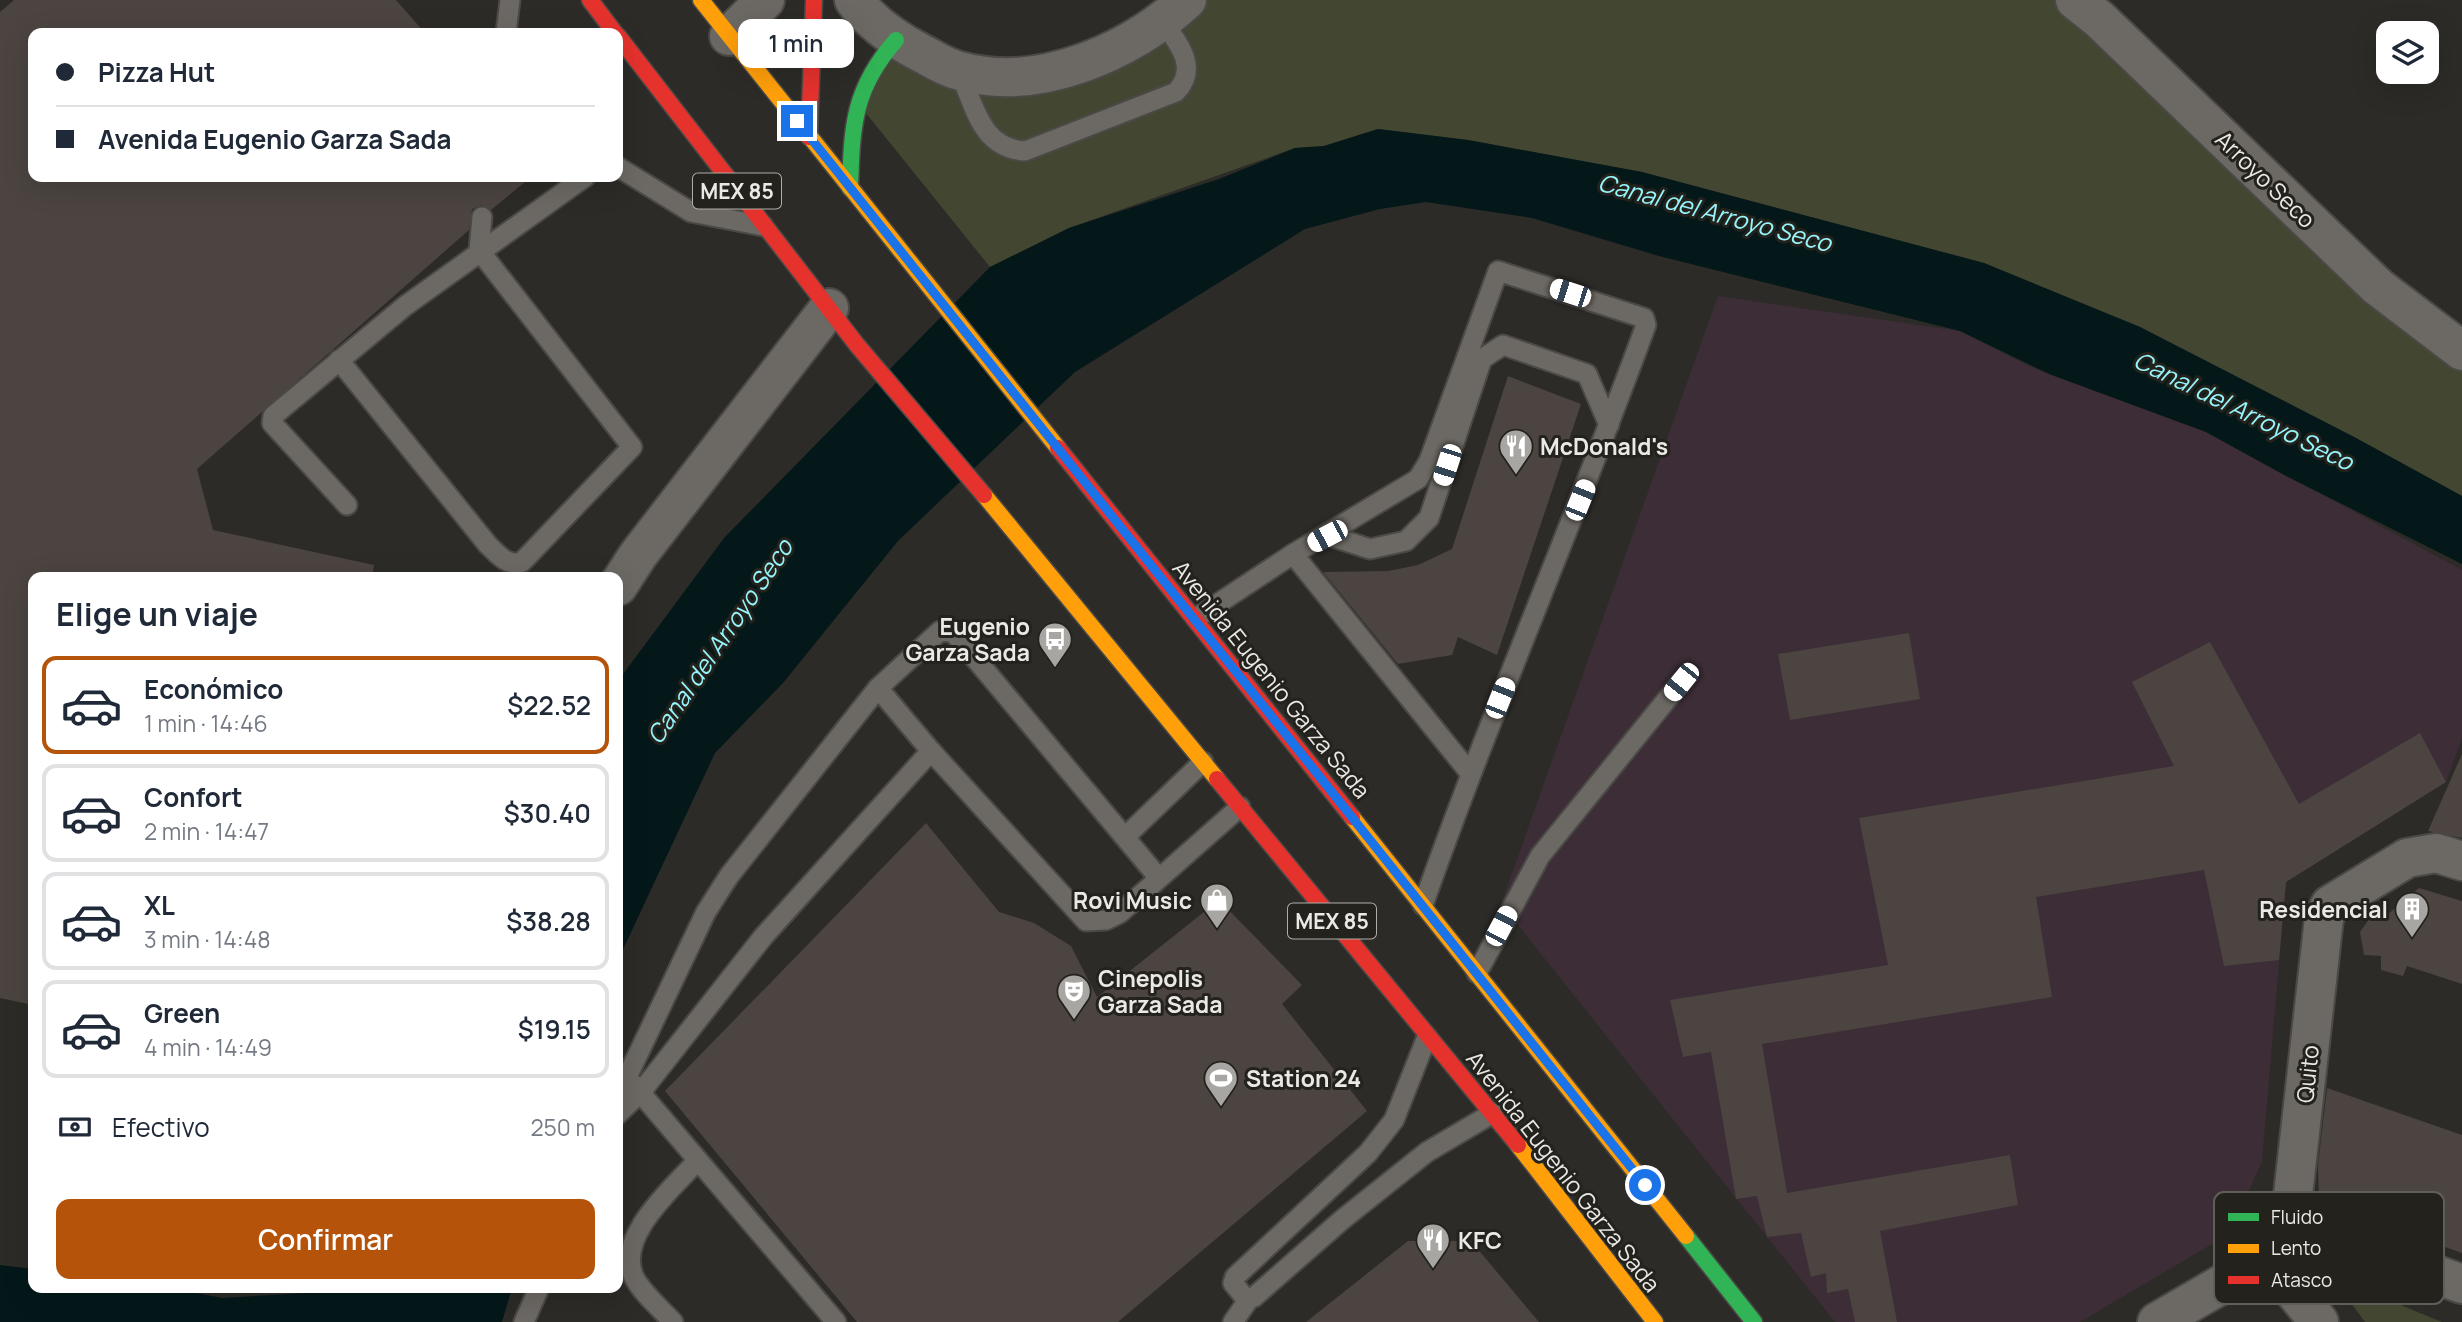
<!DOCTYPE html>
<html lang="es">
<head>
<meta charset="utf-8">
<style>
  body { margin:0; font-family:Manrope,sans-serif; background:#f6f6f7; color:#1f2937; height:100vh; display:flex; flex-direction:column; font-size:26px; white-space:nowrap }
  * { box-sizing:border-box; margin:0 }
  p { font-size:23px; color:#747a83 }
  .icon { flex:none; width:38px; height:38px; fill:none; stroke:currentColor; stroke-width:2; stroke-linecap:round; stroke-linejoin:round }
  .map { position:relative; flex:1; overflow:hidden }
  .drawer { position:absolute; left:28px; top:572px; width:595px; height:721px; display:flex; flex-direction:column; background:#fff; border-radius:14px; box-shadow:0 7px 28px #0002 }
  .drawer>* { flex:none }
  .top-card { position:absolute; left:28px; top:28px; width:595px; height:154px; border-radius:14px; box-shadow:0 7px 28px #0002; display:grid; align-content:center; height:154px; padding:0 28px; background:#fff }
  .tools { position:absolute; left:2376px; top:21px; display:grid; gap:14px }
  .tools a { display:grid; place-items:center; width:63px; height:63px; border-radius:14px; background:#fff; box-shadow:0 7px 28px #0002; font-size:35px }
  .end { position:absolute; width:32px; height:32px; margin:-16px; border:9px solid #1a73e8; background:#fff; box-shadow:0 0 0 4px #fff }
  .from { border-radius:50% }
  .bubble { position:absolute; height:49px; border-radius:14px; background:#fff; box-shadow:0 7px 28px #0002; font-size:23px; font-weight:600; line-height:49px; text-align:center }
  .car { position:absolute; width:21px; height:42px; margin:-21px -10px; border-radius:9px; box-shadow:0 0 5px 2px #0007; background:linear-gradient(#fff 24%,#345 0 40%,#fff 0 76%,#345 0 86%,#fff 0) }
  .top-card b { display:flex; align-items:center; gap:24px; height:66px; font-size:26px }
  .top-card b+b { border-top:2px solid #e0e1e3 }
  .top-card i { width:18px; height:18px; background:#1f2937 }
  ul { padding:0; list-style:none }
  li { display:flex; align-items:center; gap:21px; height:98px; margin:0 14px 10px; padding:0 14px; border:4px solid #e0e1e3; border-radius:14px }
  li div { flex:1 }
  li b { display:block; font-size:26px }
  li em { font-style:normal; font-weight:600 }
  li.active { border-color:#b45309 }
  li>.icon { width:63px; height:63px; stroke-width:1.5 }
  h2 { padding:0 28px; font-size:32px; line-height:84px }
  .pay { display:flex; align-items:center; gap:18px; height:77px; padding:0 28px; font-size:26px }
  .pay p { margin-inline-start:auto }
  .action { display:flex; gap:14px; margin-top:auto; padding:14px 28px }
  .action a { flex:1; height:80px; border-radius:14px; background:#b45309; color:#fff; font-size:28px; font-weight:600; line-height:80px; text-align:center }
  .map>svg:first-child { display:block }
  .education { fill:#3c2d36 }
  .green { fill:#434732 }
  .water { fill:#04181a }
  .building { fill:#4b4441 }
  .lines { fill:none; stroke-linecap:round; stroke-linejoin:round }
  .lane-casing { stroke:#4a4946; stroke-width:23 }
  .street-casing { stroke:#4a4946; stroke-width:42 }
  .fast-casing { stroke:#4a4946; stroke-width:19 }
  .slow-casing { stroke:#4a4946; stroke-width:19 }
  .jam-casing { stroke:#4a4946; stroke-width:19 }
  .lane { stroke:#6c6863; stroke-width:19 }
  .street { stroke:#6c6863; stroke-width:38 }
  .fast { stroke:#30b455; stroke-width:16 }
  .slow { stroke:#ff9f0a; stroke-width:16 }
  .jam { stroke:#e5322d; stroke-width:16 }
  .route { stroke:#1a73e8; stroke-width:9 }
  .labels { text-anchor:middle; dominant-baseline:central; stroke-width:6; stroke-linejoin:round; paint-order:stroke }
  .shield { fill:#23221c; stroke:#aeada9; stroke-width:2 }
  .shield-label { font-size:21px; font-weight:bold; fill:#eae9e5 }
  .street-label { font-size:23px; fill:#eae9e5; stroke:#23221c }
  .poi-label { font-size:23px; font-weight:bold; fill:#eae9e5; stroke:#23221c; text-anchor:start }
  .water-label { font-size:24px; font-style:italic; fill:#96f5fc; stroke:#23221c }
  .key { fill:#23221c; stroke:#5f5e58; stroke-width:2 }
  .key-label { font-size:19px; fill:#eae9e5 }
</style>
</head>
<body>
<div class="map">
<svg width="2462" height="1322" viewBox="0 0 2462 1322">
  <rect width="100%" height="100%" fill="#2c2b27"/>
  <polygon class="education" points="1718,296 1960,331 2031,367 2206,432 2462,570 2462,738 2446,782 2286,882 2262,1162 2229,1234 2080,1322 1835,1322 1501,904"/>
  <g class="green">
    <polygon points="1183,0 2075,0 2462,351 2462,496 2356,438 2140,327 1984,263 1642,172 1468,140 1378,129 1324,146 1295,148 1069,228 990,267 857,102 878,58 1030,75"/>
    <polygon points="2332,1277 2442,1322 2365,1322"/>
  </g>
  <g class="water">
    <polygon points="1378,129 1468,140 1642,172 1984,263 2140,327 2356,438 2462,496 2462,564 2286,476 2206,432 2049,374 1960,331 1659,256 1532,218 1426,202 1380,209 1305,229 1075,372 898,541 783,683 715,753 618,960 618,681 724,538 990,267 1069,228 1219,179 1295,148 1324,146"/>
    <polygon points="0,1265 33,1269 33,1288 171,1288 222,1298 307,1293 330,1288 512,1288 502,1322 0,1322"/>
  </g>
  <g class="building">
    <polygon points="14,0 396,0 425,33 33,33 33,177 531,177 491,210 482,205 472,209 469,230 197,469 213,530 374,565 372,578 33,578 33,1005 0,998 0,12"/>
    <polygon points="1508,376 1581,404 1497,655 1458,637 1452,655 1398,664 1323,572 1388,571 1418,565 1452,549"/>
    <polygon points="1909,633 1920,699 1790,720 1778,654"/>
    <polygon points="2210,642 2299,804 2420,733 2446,782 2286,882 2279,960 2224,966 2204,870 2036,897 2052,997 1762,1044 1787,1193 2010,1155 2018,1205 1880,1231 1897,1322 1855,1322 1848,1289 1827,1293 1826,1273 1811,1277 1801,1233 1767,1237 1757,1196 1736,1199 1711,1052 1683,1057 1670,1000 1888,965 1859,818 2174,766 2132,682"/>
    <polygon points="2462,754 2462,838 2428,831"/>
    <polygon points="926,823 999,912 1034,923 1071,946 1097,997 1219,900 1302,985 1282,1004 1367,1111 1118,1322 857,1322 665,1091"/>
    <polygon points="2419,888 2462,901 2462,984 2407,966 2403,976 2381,970 2381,956 2364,955 2360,932 2371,916 2387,915"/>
    <polygon points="2327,1088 2462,1135 2462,1253 2319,1203 2318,1165"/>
    <polygon points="1408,1241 1471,1241 1539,1322 1306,1322"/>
  </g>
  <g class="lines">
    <g class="lane-casing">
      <g id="lane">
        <polyline points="506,33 510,0"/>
        <path d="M959,71c16,36 22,77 66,80l151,-59c23,-24 3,-48 -13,-70"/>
        <polyline points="618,167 691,212 763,226"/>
        <path d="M339,360l149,185c10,9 19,22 34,17l110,-115 -153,-197 3,-33"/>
        <polyline points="347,505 272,423 273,416 405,306 585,177"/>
        <polyline points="1327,535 1370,549 1406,541 1429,518 1482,359 1503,345 1587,374 1609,425"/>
        <polyline points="1293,554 1470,773"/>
        <path d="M1196,618l97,-64 125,-75 11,-18 69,-190 146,47 2,7c-71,195 -154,384 -223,580"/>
        <polyline points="878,688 931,751 1086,921 1106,920 1120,913 1240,807"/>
        <polyline points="1125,837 1203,762"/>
        <polyline points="1477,973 1540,856 1681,682"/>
        <polyline points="1427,1037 1394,1120 1368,1153 1235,1277 1233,1283 1246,1299 1254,1297 1343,1219 1427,1152 1493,1113"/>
        <polyline points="633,1084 836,1322"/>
        <polyline points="618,1096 706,912 729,876 878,688 940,631 953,632 1158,877"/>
        <polyline points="618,1114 641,1092 763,937 931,751"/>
        <polyline points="524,1322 539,1288"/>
        <path d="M673,1322c-12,-13 -31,-29 -39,-45 -19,-41 40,-90 64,-117"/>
        <polyline points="1233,1322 1249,1299"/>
      </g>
    </g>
    <g class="street-casing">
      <g id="street">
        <path d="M854,0c17,23 42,40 67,53 12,6 25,15 39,18 79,22 170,-19 227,-71"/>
        <polyline points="2075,0 2099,19 2378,287 2462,351"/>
        <polyline points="729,36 765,0"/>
        <polyline points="618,586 638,555 829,308"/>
        <polyline points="2290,1222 2462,1284"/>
        <polyline points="2267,1258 2319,1322"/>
        <polyline points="2157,1322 2267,1258 2290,1222 2324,918 2330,905 2407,858 2436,853 2462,861"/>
      </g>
    </g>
    <g class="fast-casing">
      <g id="fast">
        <path d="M850,188c2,-62 3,-99 46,-148"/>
        <polyline points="1686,1236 1754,1322"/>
      </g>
    </g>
    <g class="slow-casing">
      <g id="slow">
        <polyline points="701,0 1058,448"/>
        <polyline points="984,495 1217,779"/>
        <polyline points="1352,817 1686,1236"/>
        <polyline points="1518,1145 1655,1322"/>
      </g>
    </g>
    <g class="jam-casing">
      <g id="jam">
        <polyline points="590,0 615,33"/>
        <polyline points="618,36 857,345 984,495"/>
        <polyline points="809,137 814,0"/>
        <polyline points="1058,448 1352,817"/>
        <polyline points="1217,779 1518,1145"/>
      </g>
    </g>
    <use href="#lane" class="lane"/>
    <use href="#street" class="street"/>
    <use href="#fast" class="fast"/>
    <use href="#slow" class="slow"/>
    <use href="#jam" class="jam"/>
  </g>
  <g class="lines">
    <polyline class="route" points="797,121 1645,1185"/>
  </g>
  <defs>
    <g id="restaurant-pin" transform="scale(1.75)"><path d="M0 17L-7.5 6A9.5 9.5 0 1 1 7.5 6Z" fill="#a8a6a2" stroke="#23221c"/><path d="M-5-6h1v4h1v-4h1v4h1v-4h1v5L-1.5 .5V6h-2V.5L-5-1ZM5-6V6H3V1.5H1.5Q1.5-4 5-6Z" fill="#fff"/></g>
    <g id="bus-pin" transform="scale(1.75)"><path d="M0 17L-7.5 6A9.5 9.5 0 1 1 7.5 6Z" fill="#a8a6a2" stroke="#23221c"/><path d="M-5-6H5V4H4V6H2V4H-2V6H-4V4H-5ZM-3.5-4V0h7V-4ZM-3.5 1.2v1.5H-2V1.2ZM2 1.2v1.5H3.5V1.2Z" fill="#fff"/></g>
    <g id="shop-pin" transform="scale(1.75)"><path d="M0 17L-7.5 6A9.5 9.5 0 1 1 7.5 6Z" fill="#a8a6a2" stroke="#23221c"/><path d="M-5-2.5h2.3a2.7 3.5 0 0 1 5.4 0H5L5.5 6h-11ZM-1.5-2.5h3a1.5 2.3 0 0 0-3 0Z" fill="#fff"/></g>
    <g id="building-pin" transform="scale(1.75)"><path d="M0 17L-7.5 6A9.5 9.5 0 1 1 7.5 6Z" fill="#a8a6a2" stroke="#23221c"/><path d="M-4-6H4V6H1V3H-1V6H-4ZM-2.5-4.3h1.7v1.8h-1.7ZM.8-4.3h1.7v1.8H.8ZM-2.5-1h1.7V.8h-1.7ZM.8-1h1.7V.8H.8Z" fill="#fff"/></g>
    <g id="theatre-pin" transform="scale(1.75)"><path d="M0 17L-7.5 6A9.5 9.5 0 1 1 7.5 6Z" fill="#a8a6a2" stroke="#23221c"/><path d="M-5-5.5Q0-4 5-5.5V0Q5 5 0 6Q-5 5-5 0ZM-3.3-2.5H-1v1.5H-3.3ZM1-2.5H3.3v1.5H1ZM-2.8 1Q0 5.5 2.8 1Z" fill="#fff"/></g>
    <g id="stadium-pin" transform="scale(1.75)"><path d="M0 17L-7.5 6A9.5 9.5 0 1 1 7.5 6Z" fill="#a8a6a2" stroke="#23221c"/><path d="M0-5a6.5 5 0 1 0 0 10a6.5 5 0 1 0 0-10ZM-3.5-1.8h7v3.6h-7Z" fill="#fff"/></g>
  </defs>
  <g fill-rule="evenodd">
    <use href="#restaurant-pin" x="1516" y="446"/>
    <use href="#bus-pin" x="1055" y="639"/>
    <use href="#shop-pin" x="1217" y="900"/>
    <use href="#building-pin" x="2412" y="909"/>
    <use href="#theatre-pin" x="1074" y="991"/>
    <use href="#stadium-pin" x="1221" y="1078"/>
    <use href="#restaurant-pin" x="1433" y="1240"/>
  </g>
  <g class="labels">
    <g class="shield">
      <rect x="693" y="173.5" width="88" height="35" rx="5"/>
      <rect x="1288" y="903.5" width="88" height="35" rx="5"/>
    </g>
    <g class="shield-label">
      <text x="737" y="191">MEX 85</text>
      <text x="1332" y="921">MEX 85</text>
    </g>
    <g class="street-label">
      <text transform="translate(2266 179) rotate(44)">Arroyo Seco</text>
      <text transform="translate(1272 679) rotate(51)">Avenida Eugenio Garza Sada</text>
      <text transform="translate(2307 1074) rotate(-84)">Quito</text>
      <text transform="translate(1564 1171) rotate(52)">Avenida Eugenio Garza Sada</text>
    </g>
    <g class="poi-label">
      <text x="1540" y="446">McDonald's</text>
      <text x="1030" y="626" text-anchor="end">Eugenio<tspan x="1030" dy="26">Garza Sada</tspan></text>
      <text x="1192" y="900" text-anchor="end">Rovi Music</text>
      <text x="2388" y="909" text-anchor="end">Residencial</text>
      <text x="1098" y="978">Cinepolis<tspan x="1098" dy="26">Garza Sada</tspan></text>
      <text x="1246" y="1078">Station 24</text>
      <text x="1458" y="1240">KFC</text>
    </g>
    <g class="water-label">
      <text transform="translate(1715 212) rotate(15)">Canal del Arroyo Seco</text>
      <text transform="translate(2244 410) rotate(26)">Canal del Arroyo Seco</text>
      <text transform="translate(719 641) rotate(-56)">Canal del Arroyo Seco</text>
    </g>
  </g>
  <rect x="2214" y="1192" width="230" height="112" rx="10" class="key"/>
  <rect x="2228" y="1213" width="31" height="8" fill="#30b455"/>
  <rect x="2228" y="1244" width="31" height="9" fill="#ff9f0a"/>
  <rect x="2228" y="1276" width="31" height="8" fill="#e5322d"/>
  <g class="key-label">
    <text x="2271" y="1224">Fluido</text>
    <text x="2271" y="1255">Lento</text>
    <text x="2271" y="1287">Atasco</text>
  </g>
</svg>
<div class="tools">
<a><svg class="icon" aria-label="layers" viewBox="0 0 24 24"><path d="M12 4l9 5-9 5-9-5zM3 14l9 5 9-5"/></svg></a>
</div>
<i class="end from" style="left:1645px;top:1185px"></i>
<i class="end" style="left:797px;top:121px"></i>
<div class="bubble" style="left:738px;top:19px;width:116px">1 min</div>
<i class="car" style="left:1570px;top:293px;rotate:288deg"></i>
<i class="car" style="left:1447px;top:465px;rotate:198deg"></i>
<i class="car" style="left:1580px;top:500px;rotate:22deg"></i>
<i class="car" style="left:1327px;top:536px;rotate:242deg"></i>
<i class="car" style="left:1681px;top:682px;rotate:219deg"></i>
<i class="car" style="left:1500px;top:698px;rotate:22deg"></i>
<i class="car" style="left:1501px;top:926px;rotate:28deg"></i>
<div class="top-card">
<b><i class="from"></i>Pizza Hut</b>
<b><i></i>Avenida Eugenio Garza Sada</b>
</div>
<section class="drawer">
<h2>Elige un viaje</h2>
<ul>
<li class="active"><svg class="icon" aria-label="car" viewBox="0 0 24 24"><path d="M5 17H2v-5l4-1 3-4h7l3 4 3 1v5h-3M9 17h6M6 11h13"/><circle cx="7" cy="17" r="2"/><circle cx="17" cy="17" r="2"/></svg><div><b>Económico</b><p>1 min · 14:46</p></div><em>$22.52</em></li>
<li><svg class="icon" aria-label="car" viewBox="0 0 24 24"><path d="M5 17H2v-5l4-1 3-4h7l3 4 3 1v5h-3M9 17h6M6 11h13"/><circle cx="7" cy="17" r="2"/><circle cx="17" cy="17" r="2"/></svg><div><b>Confort</b><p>2 min · 14:47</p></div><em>$30.40</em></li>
<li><svg class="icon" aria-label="car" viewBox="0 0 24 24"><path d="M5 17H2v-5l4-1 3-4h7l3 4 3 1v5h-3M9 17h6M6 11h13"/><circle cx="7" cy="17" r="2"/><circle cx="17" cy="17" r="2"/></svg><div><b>XL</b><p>3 min · 14:48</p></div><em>$38.28</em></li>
<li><svg class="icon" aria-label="car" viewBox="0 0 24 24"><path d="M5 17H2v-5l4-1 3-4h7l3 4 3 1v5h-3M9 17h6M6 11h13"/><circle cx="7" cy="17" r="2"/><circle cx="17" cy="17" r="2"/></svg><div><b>Green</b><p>4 min · 14:49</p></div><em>$19.15</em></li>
</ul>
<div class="pay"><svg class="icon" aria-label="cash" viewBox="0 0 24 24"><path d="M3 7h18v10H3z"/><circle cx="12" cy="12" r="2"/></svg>Efectivo<p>250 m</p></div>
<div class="action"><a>Confirmar</a></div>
</section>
</div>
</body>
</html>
